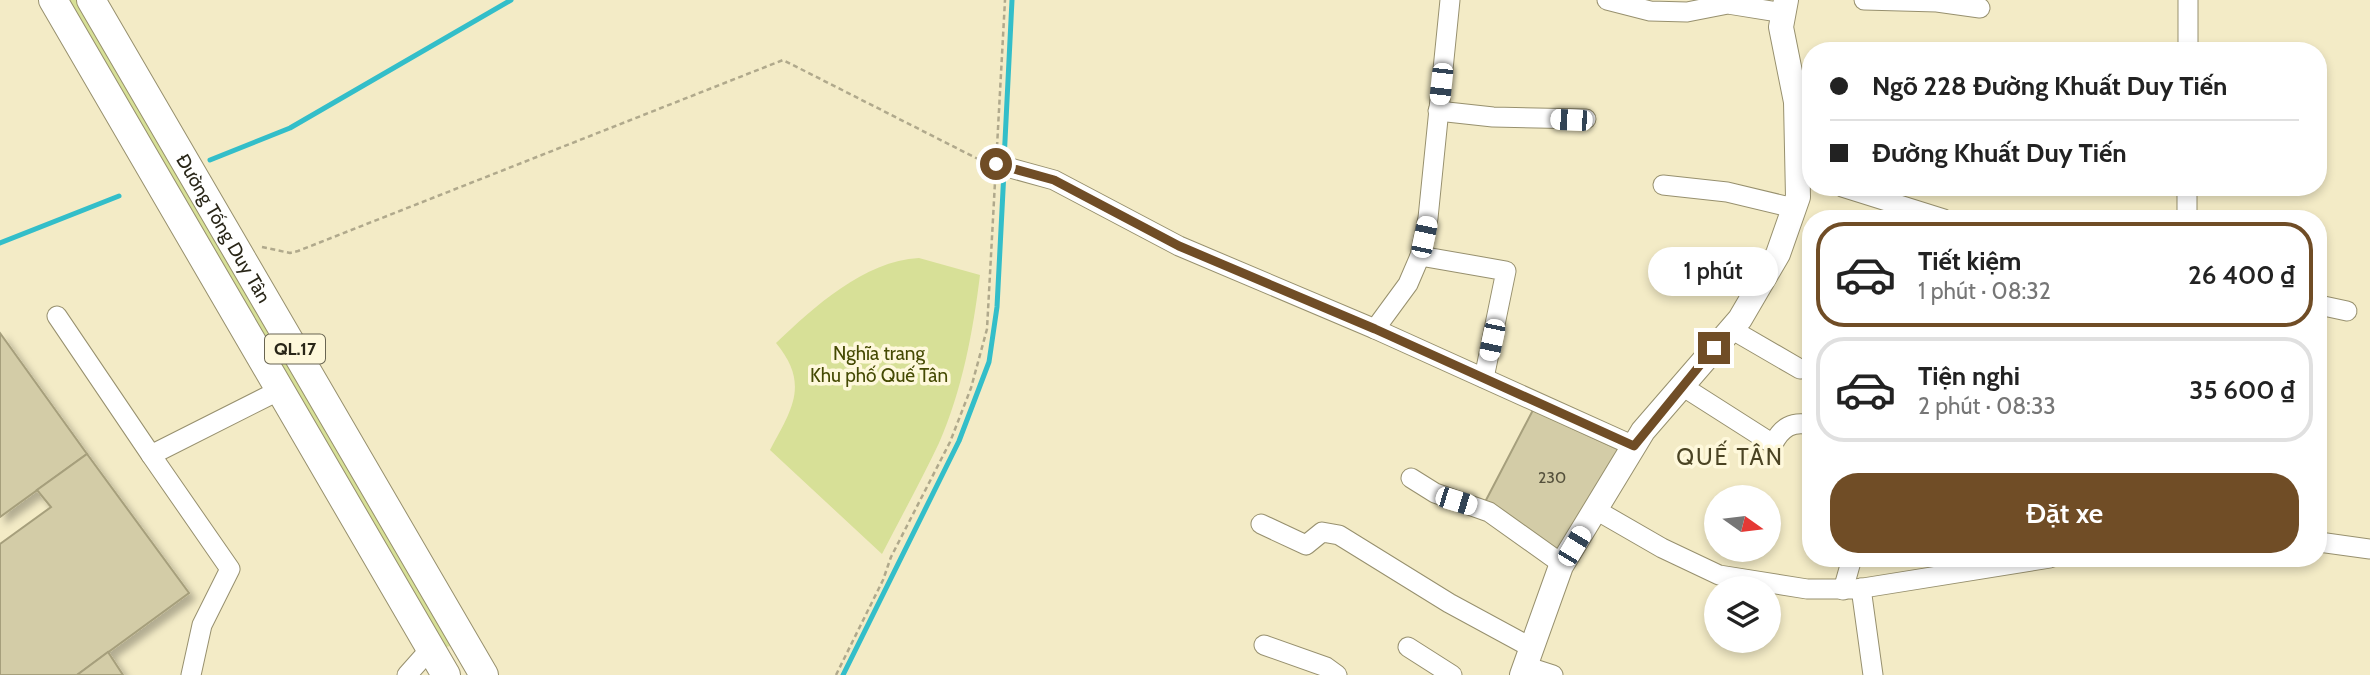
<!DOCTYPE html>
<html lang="vi">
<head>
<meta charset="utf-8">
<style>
  body { margin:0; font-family:Cabin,sans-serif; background:#f2f2f2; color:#222; height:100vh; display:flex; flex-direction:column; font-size:26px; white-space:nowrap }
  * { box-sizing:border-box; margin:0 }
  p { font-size:23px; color:#767676 }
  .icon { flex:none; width:38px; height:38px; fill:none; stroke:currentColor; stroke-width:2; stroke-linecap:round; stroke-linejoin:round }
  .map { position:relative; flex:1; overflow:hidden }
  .sheet { position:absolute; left:1802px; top:210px; width:525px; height:357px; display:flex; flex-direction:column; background:#fff; border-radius:28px; box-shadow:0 4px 10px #0003 }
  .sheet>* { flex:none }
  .guide { position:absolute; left:1802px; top:42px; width:525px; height:154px; border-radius:28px; box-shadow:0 4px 10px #0003; display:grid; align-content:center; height:154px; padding:0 28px; background:#fff }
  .needle { width:46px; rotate:104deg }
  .fabs { position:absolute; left:1704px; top:485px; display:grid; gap:14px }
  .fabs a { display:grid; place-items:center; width:77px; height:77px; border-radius:50%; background:#fff; box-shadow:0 4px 10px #0003; font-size:35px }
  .end { position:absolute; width:32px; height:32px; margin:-16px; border:9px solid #704d26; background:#fff; box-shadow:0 0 0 4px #fff }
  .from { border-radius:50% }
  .bubble { position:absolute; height:49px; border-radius:24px; background:#fff; box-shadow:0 4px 10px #0003; font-size:23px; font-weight:600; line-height:49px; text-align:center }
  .car { position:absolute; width:21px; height:42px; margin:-21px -10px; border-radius:9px; box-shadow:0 0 5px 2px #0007; background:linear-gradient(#fff 24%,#345 0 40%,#fff 0 76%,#345 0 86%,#fff 0) }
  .guide b { display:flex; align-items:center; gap:24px; height:66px; font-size:26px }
  .guide b+b { border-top:2px solid #e0e0e0 }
  .guide i { width:18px; height:18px; background:#222 }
  ul { padding:12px 0 0; list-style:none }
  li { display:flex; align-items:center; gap:21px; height:105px; margin:0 14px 10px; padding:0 14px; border:4px solid #e0e0e0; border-radius:28px }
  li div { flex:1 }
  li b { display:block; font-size:26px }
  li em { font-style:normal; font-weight:600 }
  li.current { border-color:#704d26 }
  li>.icon { width:63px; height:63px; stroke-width:1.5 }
  .primary-button { display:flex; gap:14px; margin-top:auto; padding:14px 28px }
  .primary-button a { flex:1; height:80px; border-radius:28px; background:#704d26; color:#fff; font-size:28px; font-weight:600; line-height:80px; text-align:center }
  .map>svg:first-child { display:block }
  .green { fill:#d7e097 }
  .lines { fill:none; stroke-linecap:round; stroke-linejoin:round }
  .stream { stroke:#33bec9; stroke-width:5 }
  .building { fill:#d3cca7; stroke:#a69f7c; stroke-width:2; filter:url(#shadow) }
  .minor-casing { stroke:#97906e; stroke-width:21 }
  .major-casing { stroke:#97906e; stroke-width:26 }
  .highway-casing { stroke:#97906e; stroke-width:30 }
  .path { stroke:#b0a98c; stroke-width:2.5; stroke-dasharray:5 3.5; stroke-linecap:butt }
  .minor { stroke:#fff; stroke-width:19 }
  .major { stroke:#fff; stroke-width:24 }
  .highway { stroke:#fff; stroke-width:28 }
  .route { stroke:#704d26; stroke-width:9 }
  .labels { text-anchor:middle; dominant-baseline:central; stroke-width:7; stroke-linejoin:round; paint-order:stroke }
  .number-label { font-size:16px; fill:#54503c }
  .shield { fill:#fef8db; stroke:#696552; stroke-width:2 }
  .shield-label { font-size:18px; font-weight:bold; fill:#292618 }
  .street-label { font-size:19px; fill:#292618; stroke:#fef8db }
  .park-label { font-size:19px; fill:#454a03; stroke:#fef8db }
  .quarter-label { font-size:23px; letter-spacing:2px; fill:#4a4323; stroke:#fef8db }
</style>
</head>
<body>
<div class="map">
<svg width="2370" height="675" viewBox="0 0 2370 675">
  <defs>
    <filter id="shadow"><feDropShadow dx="6" dy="6" stdDeviation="3.5" flood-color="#0004"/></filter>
  </defs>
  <rect width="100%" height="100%" fill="#f3ebc6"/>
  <g class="green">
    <polygon points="63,0 81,0 451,646 445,647"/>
    <path d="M919,258l61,17c-7,57 -18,116 -41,168 -18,38 -38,74 -57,111l-112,-104c22,-41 40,-66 6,-107 38,-36 88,-82 143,-85z"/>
  </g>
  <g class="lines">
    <g class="stream">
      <polyline points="210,160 290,128 511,0"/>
      <polyline points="1004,161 1012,0"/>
      <polyline points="0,243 119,196"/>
      <polyline points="843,675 959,441 989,362 997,307 1004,171"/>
    </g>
  </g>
  <g class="building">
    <polygon points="0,333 87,454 0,517"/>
    <polygon points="1533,410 1622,451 1560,554 1484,504"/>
    <polygon points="87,454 189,593 77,675 0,675 0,544 51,507 37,490"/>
    <polygon points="108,652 123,675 77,675"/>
  </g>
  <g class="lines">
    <g class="minor-casing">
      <g id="minor">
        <polyline points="1607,0 1650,11 1687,12 1728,4 1784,13"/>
        <polyline points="1864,0 1937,2 1980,8"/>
        <polyline points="2188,51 2188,0"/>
        <polyline points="1438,111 1493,117 1586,119"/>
        <polyline points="996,164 1054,180 1179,246 1375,329 1634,446"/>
        <polyline points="1663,185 1727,192 1794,208"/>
        <polyline points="1842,187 1944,219"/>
        <polyline points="2187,219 2187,187"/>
        <polyline points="1420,256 1506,271 1484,378"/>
        <polyline points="2319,305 2347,311"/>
        <polyline points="57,316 151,455 280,390"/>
        <polyline points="1375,329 1408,284 1420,256 1428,218 1450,0"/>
        <polyline points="1731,329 1800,369"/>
        <path d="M1682,386l91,58c9,-17 19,-23 38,-19"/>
        <polyline points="151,455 230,569 202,625 191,675"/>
        <polyline points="1411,478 1435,493 1489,512 1562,564"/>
        <polyline points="1596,510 1662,548 1719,575 1807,589 1857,589 2050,558"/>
        <polyline points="1261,524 1306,545 1322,532 1339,535 1449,603 1532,648"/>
        <polyline points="2319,542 2370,549"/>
        <polyline points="1861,588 1873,675"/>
        <polyline points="1843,590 1852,558"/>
        <polyline points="1264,645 1326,667 1337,675"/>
        <polyline points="1408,647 1452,675"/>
        <polyline points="1525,666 1553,675"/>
        <polyline points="407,675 431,648"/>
      </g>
    </g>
    <g class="major-casing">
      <polyline id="major" points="1522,675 1561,566 1643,431 1740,319 1778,254 1798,197 1796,102 1781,27 1786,0"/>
    </g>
    <g class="highway-casing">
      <g id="highway">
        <polyline points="53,0 446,675"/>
        <path id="s1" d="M91,0l393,675"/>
      </g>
    </g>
    <g class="path">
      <polyline points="997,147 1005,0"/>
      <polyline points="262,247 290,253 298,251 783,60 978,159"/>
      <polyline points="836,675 883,580 891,557 950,442 971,388 987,329 995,182"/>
    </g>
    <use href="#minor" class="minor"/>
    <use href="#major" class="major"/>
    <use href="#highway" class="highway"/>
  </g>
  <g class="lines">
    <polyline class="route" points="996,164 1054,180 1179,246 1375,329 1634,446 1714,348"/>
  </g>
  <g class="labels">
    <g class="number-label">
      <text x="1552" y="477">230</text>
    </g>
    <rect class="shield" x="265" y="334.5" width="60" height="29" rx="5"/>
    <g class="shield-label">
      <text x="295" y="349">QL.17</text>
    </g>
    <g class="street-label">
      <text stroke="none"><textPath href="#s1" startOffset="264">Đường Tống Duy Tân</textPath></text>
    </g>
    <g class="park-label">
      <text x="879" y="353">Nghĩa trang<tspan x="879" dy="22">Khu phố Quế Tân</tspan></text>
    </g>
    <g class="quarter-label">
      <text x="1730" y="457">QUẾ TÂN</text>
    </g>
  </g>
</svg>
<div class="fabs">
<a><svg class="needle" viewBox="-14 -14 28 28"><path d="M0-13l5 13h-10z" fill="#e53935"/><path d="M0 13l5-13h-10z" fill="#767676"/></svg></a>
<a><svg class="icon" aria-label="layers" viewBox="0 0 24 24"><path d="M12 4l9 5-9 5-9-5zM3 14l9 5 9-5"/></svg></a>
</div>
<i class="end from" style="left:996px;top:164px"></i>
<i class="end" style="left:1714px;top:348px"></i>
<div class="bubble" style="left:1648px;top:247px;width:130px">1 phút</div>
<i class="car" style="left:1441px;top:84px;rotate:186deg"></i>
<i class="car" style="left:1571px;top:120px;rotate:272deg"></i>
<i class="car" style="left:1424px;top:237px;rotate:12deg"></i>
<i class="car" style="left:1492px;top:340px;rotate:192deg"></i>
<i class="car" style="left:1456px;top:501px;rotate:107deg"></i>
<i class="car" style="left:1574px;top:546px;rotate:31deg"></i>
<div class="guide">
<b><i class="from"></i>Ngõ 228 Đường Khuất Duy Tiến</b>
<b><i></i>Đường Khuất Duy Tiến</b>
</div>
<section class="sheet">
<ul>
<li class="current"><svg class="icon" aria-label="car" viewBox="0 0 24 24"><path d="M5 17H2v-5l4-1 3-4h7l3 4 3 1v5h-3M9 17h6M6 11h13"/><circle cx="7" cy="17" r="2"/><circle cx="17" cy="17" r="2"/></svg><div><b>Tiết kiệm</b><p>1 phút · 08:32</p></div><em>26 400 ₫</em></li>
<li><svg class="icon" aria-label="car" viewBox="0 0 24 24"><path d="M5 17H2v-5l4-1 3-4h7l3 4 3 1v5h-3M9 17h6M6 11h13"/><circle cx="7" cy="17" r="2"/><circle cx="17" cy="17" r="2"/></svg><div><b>Tiện nghi</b><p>2 phút · 08:33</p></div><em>35 600 ₫</em></li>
</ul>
<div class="primary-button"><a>Đặt xe</a></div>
</section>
</div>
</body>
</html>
